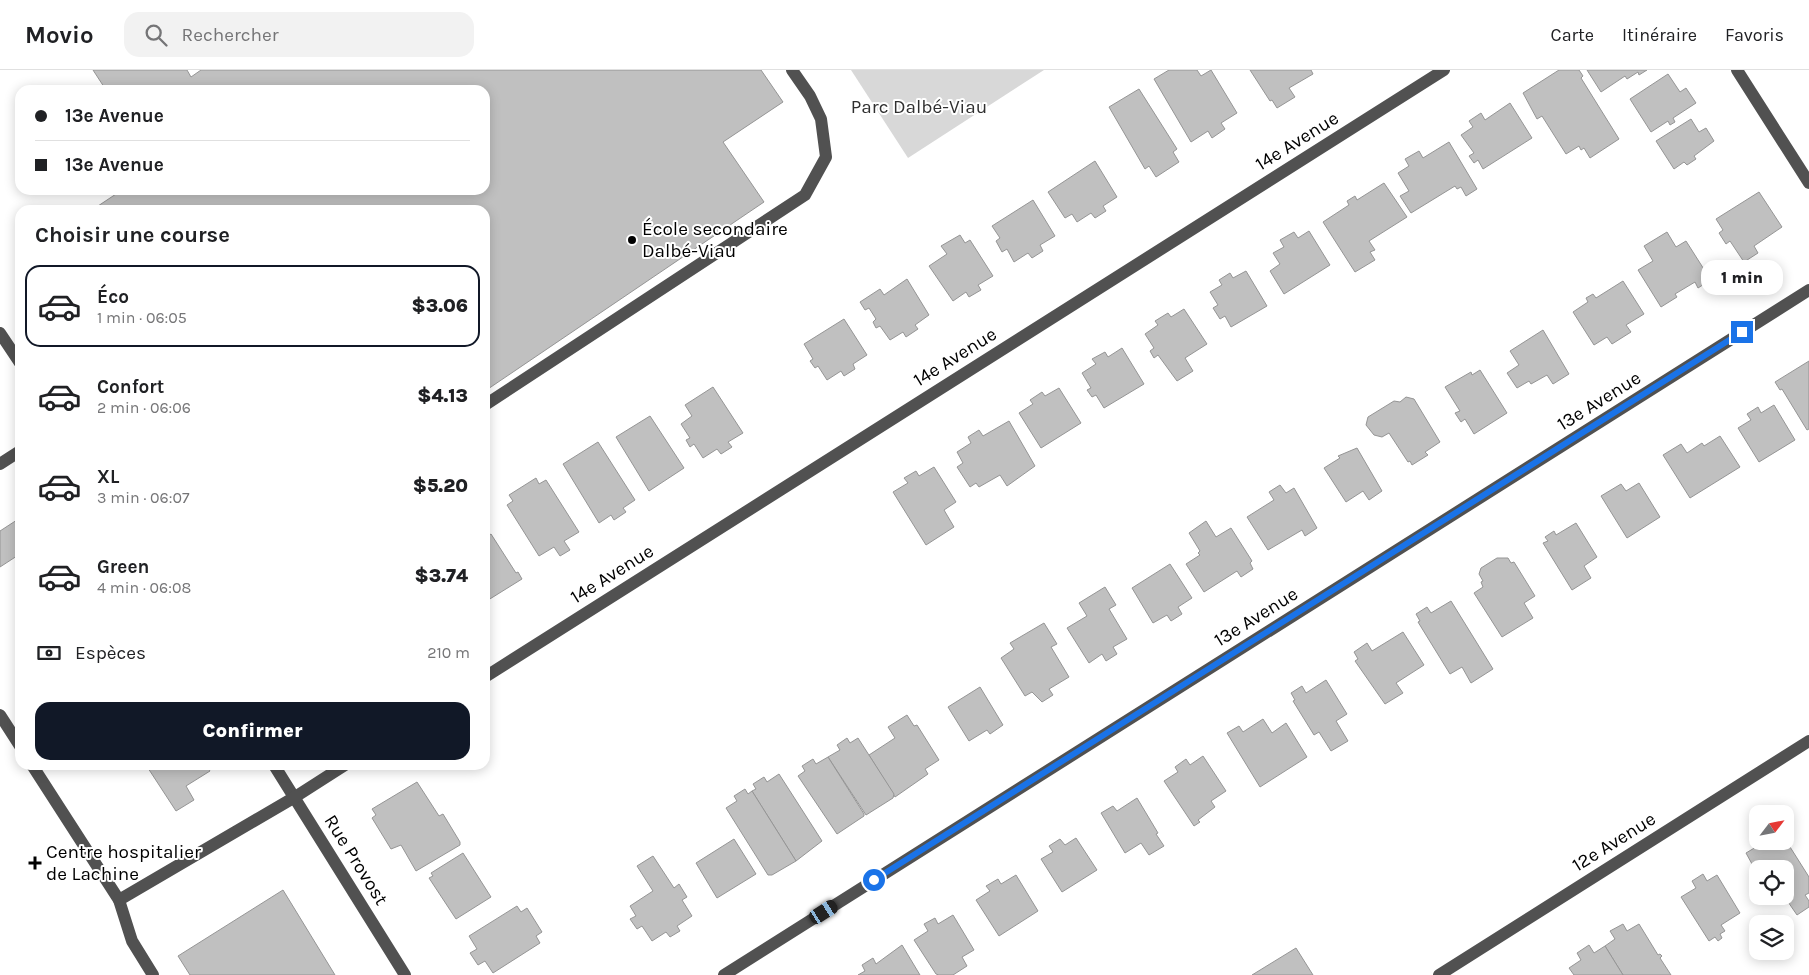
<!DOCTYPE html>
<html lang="fr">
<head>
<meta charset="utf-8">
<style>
  body { margin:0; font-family:Karla,sans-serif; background:#f2f2f2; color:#202124; height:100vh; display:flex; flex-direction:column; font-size:19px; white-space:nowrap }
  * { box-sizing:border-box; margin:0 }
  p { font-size:16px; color:#757577 }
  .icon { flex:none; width:28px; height:28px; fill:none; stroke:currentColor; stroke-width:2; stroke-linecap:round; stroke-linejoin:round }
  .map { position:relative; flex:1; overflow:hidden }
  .drawer { position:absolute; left:15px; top:135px; width:475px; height:565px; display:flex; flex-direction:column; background:#fff; border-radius:15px; box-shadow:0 2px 12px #0003 }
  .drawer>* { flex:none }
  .hud { position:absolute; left:15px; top:15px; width:475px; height:110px; border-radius:15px; box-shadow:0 2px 12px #0003; display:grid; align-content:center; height:110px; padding:0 20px; background:#fff }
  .needle { width:32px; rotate:58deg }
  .fabs { position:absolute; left:1749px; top:735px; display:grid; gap:10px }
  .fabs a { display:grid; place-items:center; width:45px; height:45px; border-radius:10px; background:#fff; box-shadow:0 2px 12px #0003; font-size:25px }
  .end { position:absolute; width:22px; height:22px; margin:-11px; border:6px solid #1a73e8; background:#fff; box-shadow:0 0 0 2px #fff }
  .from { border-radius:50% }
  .bubble { position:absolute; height:35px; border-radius:15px; background:#fff; box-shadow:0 2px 12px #0003; font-size:16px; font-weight:800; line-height:35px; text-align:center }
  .car { position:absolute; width:15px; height:30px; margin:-15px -8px; border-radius:6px; box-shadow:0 0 4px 1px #0007; background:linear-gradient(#222 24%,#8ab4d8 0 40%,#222 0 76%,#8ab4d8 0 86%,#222 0) }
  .hud b { display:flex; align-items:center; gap:18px; height:48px; font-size:19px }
  .hud b+b { border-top:1px solid #e0e0e0 }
  .hud i { width:12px; height:12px; background:#202124 }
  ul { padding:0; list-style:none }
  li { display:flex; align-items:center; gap:15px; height:82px; margin:0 10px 8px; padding:0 10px; border:2px solid transparent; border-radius:15px }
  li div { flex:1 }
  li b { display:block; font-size:19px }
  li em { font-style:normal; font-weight:800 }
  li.active { border-color:#111827 }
  li>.icon { width:45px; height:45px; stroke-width:1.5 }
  h2 { padding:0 20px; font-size:22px; line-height:60px }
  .pay { display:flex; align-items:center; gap:12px; height:55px; padding:0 20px; font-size:19px }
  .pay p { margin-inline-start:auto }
  .button { display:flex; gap:10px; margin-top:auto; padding:10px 20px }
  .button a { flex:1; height:58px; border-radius:15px; background:#111827; color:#fff; font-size:20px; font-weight:800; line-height:58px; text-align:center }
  header { display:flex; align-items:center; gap:30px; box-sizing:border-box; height:70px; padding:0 25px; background:#fff; border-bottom:1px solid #e0e0e0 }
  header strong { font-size:24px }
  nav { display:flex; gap:28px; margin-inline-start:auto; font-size:18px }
  .search { width:350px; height:45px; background:#f2f2f2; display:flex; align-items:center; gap:12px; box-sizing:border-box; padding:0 18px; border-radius:15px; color:#757577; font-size:19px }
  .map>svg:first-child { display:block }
  .green { fill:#d8d8d8 }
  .building { fill:#c0c0c0; stroke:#959595 }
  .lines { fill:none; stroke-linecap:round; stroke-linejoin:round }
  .minor { stroke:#515151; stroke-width:12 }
  .route { stroke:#1a73e8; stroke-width:6 }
  .poi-dot { fill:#000; stroke:#fff; stroke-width:2 }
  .labels { text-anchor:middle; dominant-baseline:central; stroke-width:4; stroke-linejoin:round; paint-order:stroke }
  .park-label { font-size:19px; fill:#2f2f2f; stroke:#fff }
  .street-label { font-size:19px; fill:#000; stroke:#fff }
  .poi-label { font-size:19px; fill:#000; stroke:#fff; text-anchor:start }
</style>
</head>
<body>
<header>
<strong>Movio</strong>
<div class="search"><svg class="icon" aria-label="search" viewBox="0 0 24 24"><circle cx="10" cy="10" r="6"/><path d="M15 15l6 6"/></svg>Rechercher</div>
<nav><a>Carte</a><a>Itinéraire</a><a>Favoris</a></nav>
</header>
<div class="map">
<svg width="1809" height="905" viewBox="0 0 1809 905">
  <rect width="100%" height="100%" fill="#fff"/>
  <polygon class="green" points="851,0 1044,0 908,88"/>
  <g class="building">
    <polygon points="93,0 187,0 191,7 201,0 761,0 783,32 723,72 764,132 485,321 485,140 92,140 122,120 485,120 485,20 106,20"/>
    <polygon points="1169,0 1197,0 1201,6 1211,0 1237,43 1221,53 1225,59 1212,68 1208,61 1191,72 1154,9"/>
    <polygon points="1250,0 1311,0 1313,4 1289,18 1295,27 1277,38 1272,30 1270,31"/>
    <polygon points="1559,0 1579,0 1583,6 1581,8 1619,69 1590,88 1584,78 1581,80 1579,76 1566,84 1542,46 1537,49 1523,23"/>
    <polygon points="1587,0 1647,0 1639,5 1638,2 1627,9 1625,6 1601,22"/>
    <polygon points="1668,4 1680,22 1686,18 1696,33 1673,48 1675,52 1670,55 1668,51 1651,62 1630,29"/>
    <polygon points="1139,19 1177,79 1173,82 1179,92 1156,107 1149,96 1145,99 1109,37"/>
    <polygon points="1510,33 1532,68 1483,99 1478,90 1474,93 1469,86 1474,83 1461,65 1473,57 1469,51 1481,43 1485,50"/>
    <polygon points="1691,49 1699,62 1706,58 1714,71 1694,86 1696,89 1687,95 1684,92 1674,99 1656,71"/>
    <polygon points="1449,72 1477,119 1466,126 1461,117 1457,119 1455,116 1411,143 1400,126 1409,121 1398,103 1409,96 1405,89 1419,81 1423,88"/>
    <polygon points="1095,91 1117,127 1103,136 1106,141 1095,148 1091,143 1077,152 1072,144 1065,148 1048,122"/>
    <polygon points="1384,113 1407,147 1369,171 1375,180 1370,182 1375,190 1355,202 1323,152 1349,135 1347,131 1355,126 1357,130"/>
    <polygon points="1759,122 1782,157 1754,176 1758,183 1744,192 1730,171 1726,174 1719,163 1723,160 1716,149"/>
    <polygon points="1033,130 1055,166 1040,175 1043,181 1032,188 1028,183 1014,192 1007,179 1002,182 996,171 1000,168 992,156"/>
    <polygon points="1309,161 1330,195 1284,224 1270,201 1280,194 1273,183 1284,177 1280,170 1294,162 1298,168"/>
    <polygon points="1667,162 1676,177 1686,171 1707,204 1705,205 1709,211 1698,218 1695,212 1675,224 1677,227 1661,237 1638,200 1653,191 1644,176"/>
    <polygon points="960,165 965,173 970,170 993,206 978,215 981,220 969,227 966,222 953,231 929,196 947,184 941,176"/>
    <polygon points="1246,201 1267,236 1231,257 1225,246 1220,249 1213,238 1218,235 1210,222 1222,215 1219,210 1230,203 1233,208"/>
    <polygon points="907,209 929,245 915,255 918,259 906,267 903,262 890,270 880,256 876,258 873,252 876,249 869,238 865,240 860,232 880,219 884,225"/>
    <polygon points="1623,211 1644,244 1626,255 1631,262 1612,274 1607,267 1594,275 1573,242 1588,232 1586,228 1593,224 1596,228"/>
    <polygon points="1184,239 1207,274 1185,288 1193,301 1177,311 1158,285 1154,288 1150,281 1154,278 1145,264 1158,255 1155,251 1168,243 1171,247"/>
    <polygon points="844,249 867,285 853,294 855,299 844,306 841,301 827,310 818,296 815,298 810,291 813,289 804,274"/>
    <polygon points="1543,260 1569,304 1553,314 1547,305 1531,314 1529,311 1517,318 1507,303 1519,295 1510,281"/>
    <polygon points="1122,278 1144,314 1104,338 1096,325 1092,327 1087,320 1091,318 1082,303 1096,294 1092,289 1105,282 1108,287"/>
    <polygon points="1809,291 1809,359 1807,360 1782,319 1780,320 1775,312"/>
    <polygon points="1480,300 1507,343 1474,364 1465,349 1461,352 1455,343 1460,341 1445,317 1471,302 1472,305"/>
    <polygon points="713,317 743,363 728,372 732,377 721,384 717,379 703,388 694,374 690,377 686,370 690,368 681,354 692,346 685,335"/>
    <polygon points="1059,318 1081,353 1041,378 1019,343 1033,334 1030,330 1042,322 1045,326"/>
    <polygon points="1406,327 1414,329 1440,372 1425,382 1428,385 1412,395 1410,391 1408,392 1389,363 1382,367 1374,365 1366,355 1368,347 1394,331 1400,332"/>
    <polygon points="1774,335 1795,370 1759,392 1738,358 1751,350 1747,344 1758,337 1761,343"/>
    <polygon points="650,346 684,398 649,421 616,367"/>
    <polygon points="1009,351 1035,396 1007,416 1000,405 979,417 976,413 970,417 957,397 963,393 957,382 971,373 968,367 979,360 983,366"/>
    <polygon points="1720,366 1740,397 1690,428 1663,385 1681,374 1687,383 1702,373 1704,376"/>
    <polygon points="598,372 635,430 623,438 626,442 614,450 611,445 599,453 563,394"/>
    <polygon points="1357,378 1382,421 1369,430 1363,421 1346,432 1324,398 1340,388 1338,386"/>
    <polygon points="934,397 956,432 944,440 954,457 926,475 893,422 908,413 904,408 916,401 919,406"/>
    <polygon points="536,408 539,414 546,410 579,462 564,471 570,480 560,486 554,477 539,486 507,435 513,431 509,425"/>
    <polygon points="1639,413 1660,447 1627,468 1601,426 1621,414 1626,421"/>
    <polygon points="1280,415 1286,423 1294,418 1317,458 1305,466 1302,460 1268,480 1247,447 1274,430 1269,422"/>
    <polygon points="20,448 20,484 0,497 0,461"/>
    <polygon points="1206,451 1216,467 1231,458 1252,491 1250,493 1253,499 1241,507 1237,501 1204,522 1186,494 1200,485 1198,483 1200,481 1189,463"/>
    <polygon points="1576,453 1597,487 1584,496 1591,508 1572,520 1543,473 1548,471 1545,467 1554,461 1556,465"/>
    <polygon points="491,464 516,503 518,502 522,509 485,532 485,468"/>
    <polygon points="1497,488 1508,488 1511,493 1514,492 1535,526 1524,533 1533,548 1502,567 1474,523 1483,517 1481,512 1483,511 1479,504 1481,498"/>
    <polygon points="1170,494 1192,528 1178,537 1182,544 1171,551 1167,545 1153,553 1132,518"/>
    <polygon points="1105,517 1116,535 1109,539 1127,569 1113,577 1117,584 1106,591 1102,584 1089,593 1067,558 1087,546 1079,533"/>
    <polygon points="1451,531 1493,599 1471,613 1462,597 1450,604 1418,552 1420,551 1416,544 1427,537 1431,543"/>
    <polygon points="1044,553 1057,574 1051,577 1069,607 1049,619 1053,625 1042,632 1032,622 1025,626 1001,588 1014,579 1010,573"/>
    <polygon points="1403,562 1424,595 1396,613 1403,623 1385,634 1355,591 1358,589 1354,582 1367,573 1372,581"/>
    <polygon points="1326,610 1347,644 1336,651 1348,671 1331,681 1319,662 1314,665 1293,631 1295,630 1291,623 1302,616 1306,623"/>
    <polygon points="980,617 1003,655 990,664 987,660 969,671 948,637"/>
    <polygon points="907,645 914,656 917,655 939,690 925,699 928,704 895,727 869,685 895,668 888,657"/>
    <polygon points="1263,649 1272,663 1286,653 1307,687 1260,717 1227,663 1239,656 1243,662"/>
    <polygon points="847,668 850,673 858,668 894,724 893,728 866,745 828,687 840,680 837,675"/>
    <polygon points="1203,686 1226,721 1211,731 1215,737 1198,750 1200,752 1194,756 1164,711 1178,702 1175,697 1186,689 1190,695"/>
    <polygon points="828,687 864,744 864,746 837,764 798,706 805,701 802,696 813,689 816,694"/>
    <polygon points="146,695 206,695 210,701 186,716 194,730 176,741"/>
    <polygon points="779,704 822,771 796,791 752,721 756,719 753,714 764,707 767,712"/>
    <polygon points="417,712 439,746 443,744 460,772 460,775 416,801 401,775 391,779 372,748 376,745 372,739"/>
    <polygon points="745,719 748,724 752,721 796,791 772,805 768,805 726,738 737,731 734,726"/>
    <polygon points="1137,728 1158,763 1156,764 1164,776 1149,785 1141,773 1125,783 1101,743 1113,736 1117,741"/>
    <polygon points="1076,768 1097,800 1062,822 1041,789 1053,782 1049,776 1060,769 1065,775"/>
    <polygon points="734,769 756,804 717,828 696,793"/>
    <polygon points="1758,769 1758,771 1785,771 1785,769 1809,807 1809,823 1805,825 1809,831 1809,837 1797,845 1784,826 1785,799 1758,799 1758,805 1746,783 1756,777 1753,772"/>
    <polygon points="463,783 491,827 456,849 429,808 433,806 431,803"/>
    <polygon points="653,786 674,818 679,814 687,827 682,830 692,846 677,856 680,861 670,867 666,862 652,871 642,856 637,859 630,849 636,846 630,836 653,821 637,796"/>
    <polygon points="1703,804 1707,811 1717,805 1740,843 1721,855 1725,861 1720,864 1722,868 1718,871 1715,867 1709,871 1681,827 1696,818 1692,811"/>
    <polygon points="1016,805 1038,841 999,866 976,830 990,821 986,816 998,809 1001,814"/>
    <polygon points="283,820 335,905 190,905 178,886"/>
    <polygon points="1771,826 1784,826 1775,832"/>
    <polygon points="517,836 521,842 527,838 542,862 536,866 540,873 493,903 485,891 478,895 470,883 477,879 469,866"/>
    <polygon points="953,845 974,880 962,887 967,896 953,905 939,905 936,904 914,870 928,861 924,854 935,848 938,854"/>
    <polygon points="1623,854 1627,861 1639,854 1658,885 1660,884 1662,886 1660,888 1671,905 1623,905 1605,876 1615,869 1610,861"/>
    <polygon points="902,875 920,905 858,905 865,901 862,895 873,888 876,894"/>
    <polygon points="1589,875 1594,883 1605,876 1623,905 1574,905 1569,898 1581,890 1577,883"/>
    <polygon points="1296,878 1313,905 1252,905"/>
  </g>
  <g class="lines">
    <g class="minor">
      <polyline points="1737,0 1809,113"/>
      <polyline points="0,263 20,293"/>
      <polyline points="485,335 805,125 826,87 821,49 810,26 792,0"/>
      <polyline points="0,394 20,381"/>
      <polyline points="485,607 1444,0"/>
      <polyline points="0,645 20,676"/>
      <polyline points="32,695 119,830 132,871 153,905"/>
      <polyline points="274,695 405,905"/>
      <polyline points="119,830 295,727 345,695"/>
      <polyline points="724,905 1809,220"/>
      <polyline points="1439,905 1809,671"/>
    </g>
  </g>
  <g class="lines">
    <polyline class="route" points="874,810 1742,262"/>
  </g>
  <g class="poi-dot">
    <circle cx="632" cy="170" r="5"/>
    <path d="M32.5 785.5h5v5h5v5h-5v5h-5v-5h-5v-5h5z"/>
  </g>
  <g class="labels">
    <g class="park-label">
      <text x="919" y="37">Parc Dalbé-Viau</text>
    </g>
    <g class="street-label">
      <text transform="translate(1297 71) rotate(-32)">14e Avenue</text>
      <text transform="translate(955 287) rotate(-32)">14e Avenue</text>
      <text transform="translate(1599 331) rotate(-32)">13e Avenue</text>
      <text transform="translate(612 504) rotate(-32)">14e Avenue</text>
      <text transform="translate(1256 547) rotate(-32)">13e Avenue</text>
      <text transform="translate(1614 772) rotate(-32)">12e Avenue</text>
      <text transform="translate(356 790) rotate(58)">Rue Provost</text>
    </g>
    <g class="poi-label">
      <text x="642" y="159">École secondaire<tspan x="642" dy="22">Dalbé-Viau</tspan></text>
      <text x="46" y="782">Centre hospitalier<tspan x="46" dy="22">de Lachine</tspan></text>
    </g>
  </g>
</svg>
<div class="fabs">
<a><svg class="needle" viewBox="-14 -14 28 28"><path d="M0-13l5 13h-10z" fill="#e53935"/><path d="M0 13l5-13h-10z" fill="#757577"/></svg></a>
<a><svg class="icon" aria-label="locate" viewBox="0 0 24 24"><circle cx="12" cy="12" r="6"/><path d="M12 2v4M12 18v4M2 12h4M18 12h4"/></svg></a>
<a><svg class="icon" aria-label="layers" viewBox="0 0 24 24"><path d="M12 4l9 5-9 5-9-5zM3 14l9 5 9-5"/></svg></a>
</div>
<i class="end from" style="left:874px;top:810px"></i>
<i class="end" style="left:1742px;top:262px"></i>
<div class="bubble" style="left:1701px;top:190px;width:82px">1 min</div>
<i class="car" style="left:824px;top:842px;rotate:58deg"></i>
<div class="hud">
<b><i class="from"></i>13e Avenue</b>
<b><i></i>13e Avenue</b>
</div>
<section class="drawer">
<h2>Choisir une course</h2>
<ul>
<li class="active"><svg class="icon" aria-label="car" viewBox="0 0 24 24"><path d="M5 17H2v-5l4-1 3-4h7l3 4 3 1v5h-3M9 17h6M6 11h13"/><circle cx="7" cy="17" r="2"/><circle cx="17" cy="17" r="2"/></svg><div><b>Éco</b><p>1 min · 06:05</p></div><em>$3.06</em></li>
<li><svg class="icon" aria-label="car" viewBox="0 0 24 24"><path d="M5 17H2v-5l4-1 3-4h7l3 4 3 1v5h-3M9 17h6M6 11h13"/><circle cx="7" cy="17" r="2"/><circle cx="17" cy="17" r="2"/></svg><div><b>Confort</b><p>2 min · 06:06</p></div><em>$4.13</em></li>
<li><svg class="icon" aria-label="car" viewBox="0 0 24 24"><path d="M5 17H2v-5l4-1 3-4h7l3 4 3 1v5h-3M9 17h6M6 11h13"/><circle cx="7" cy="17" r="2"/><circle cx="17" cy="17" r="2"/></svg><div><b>XL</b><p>3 min · 06:07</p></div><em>$5.20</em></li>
<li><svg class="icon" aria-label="car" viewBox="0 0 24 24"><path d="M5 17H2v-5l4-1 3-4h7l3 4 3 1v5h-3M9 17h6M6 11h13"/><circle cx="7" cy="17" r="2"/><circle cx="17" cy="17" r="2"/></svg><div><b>Green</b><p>4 min · 06:08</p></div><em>$3.74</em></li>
</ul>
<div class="pay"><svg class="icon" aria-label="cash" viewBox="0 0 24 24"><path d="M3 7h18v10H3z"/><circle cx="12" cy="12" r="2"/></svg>Espèces<p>210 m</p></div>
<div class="button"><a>Confirmer</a></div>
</section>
</div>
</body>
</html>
